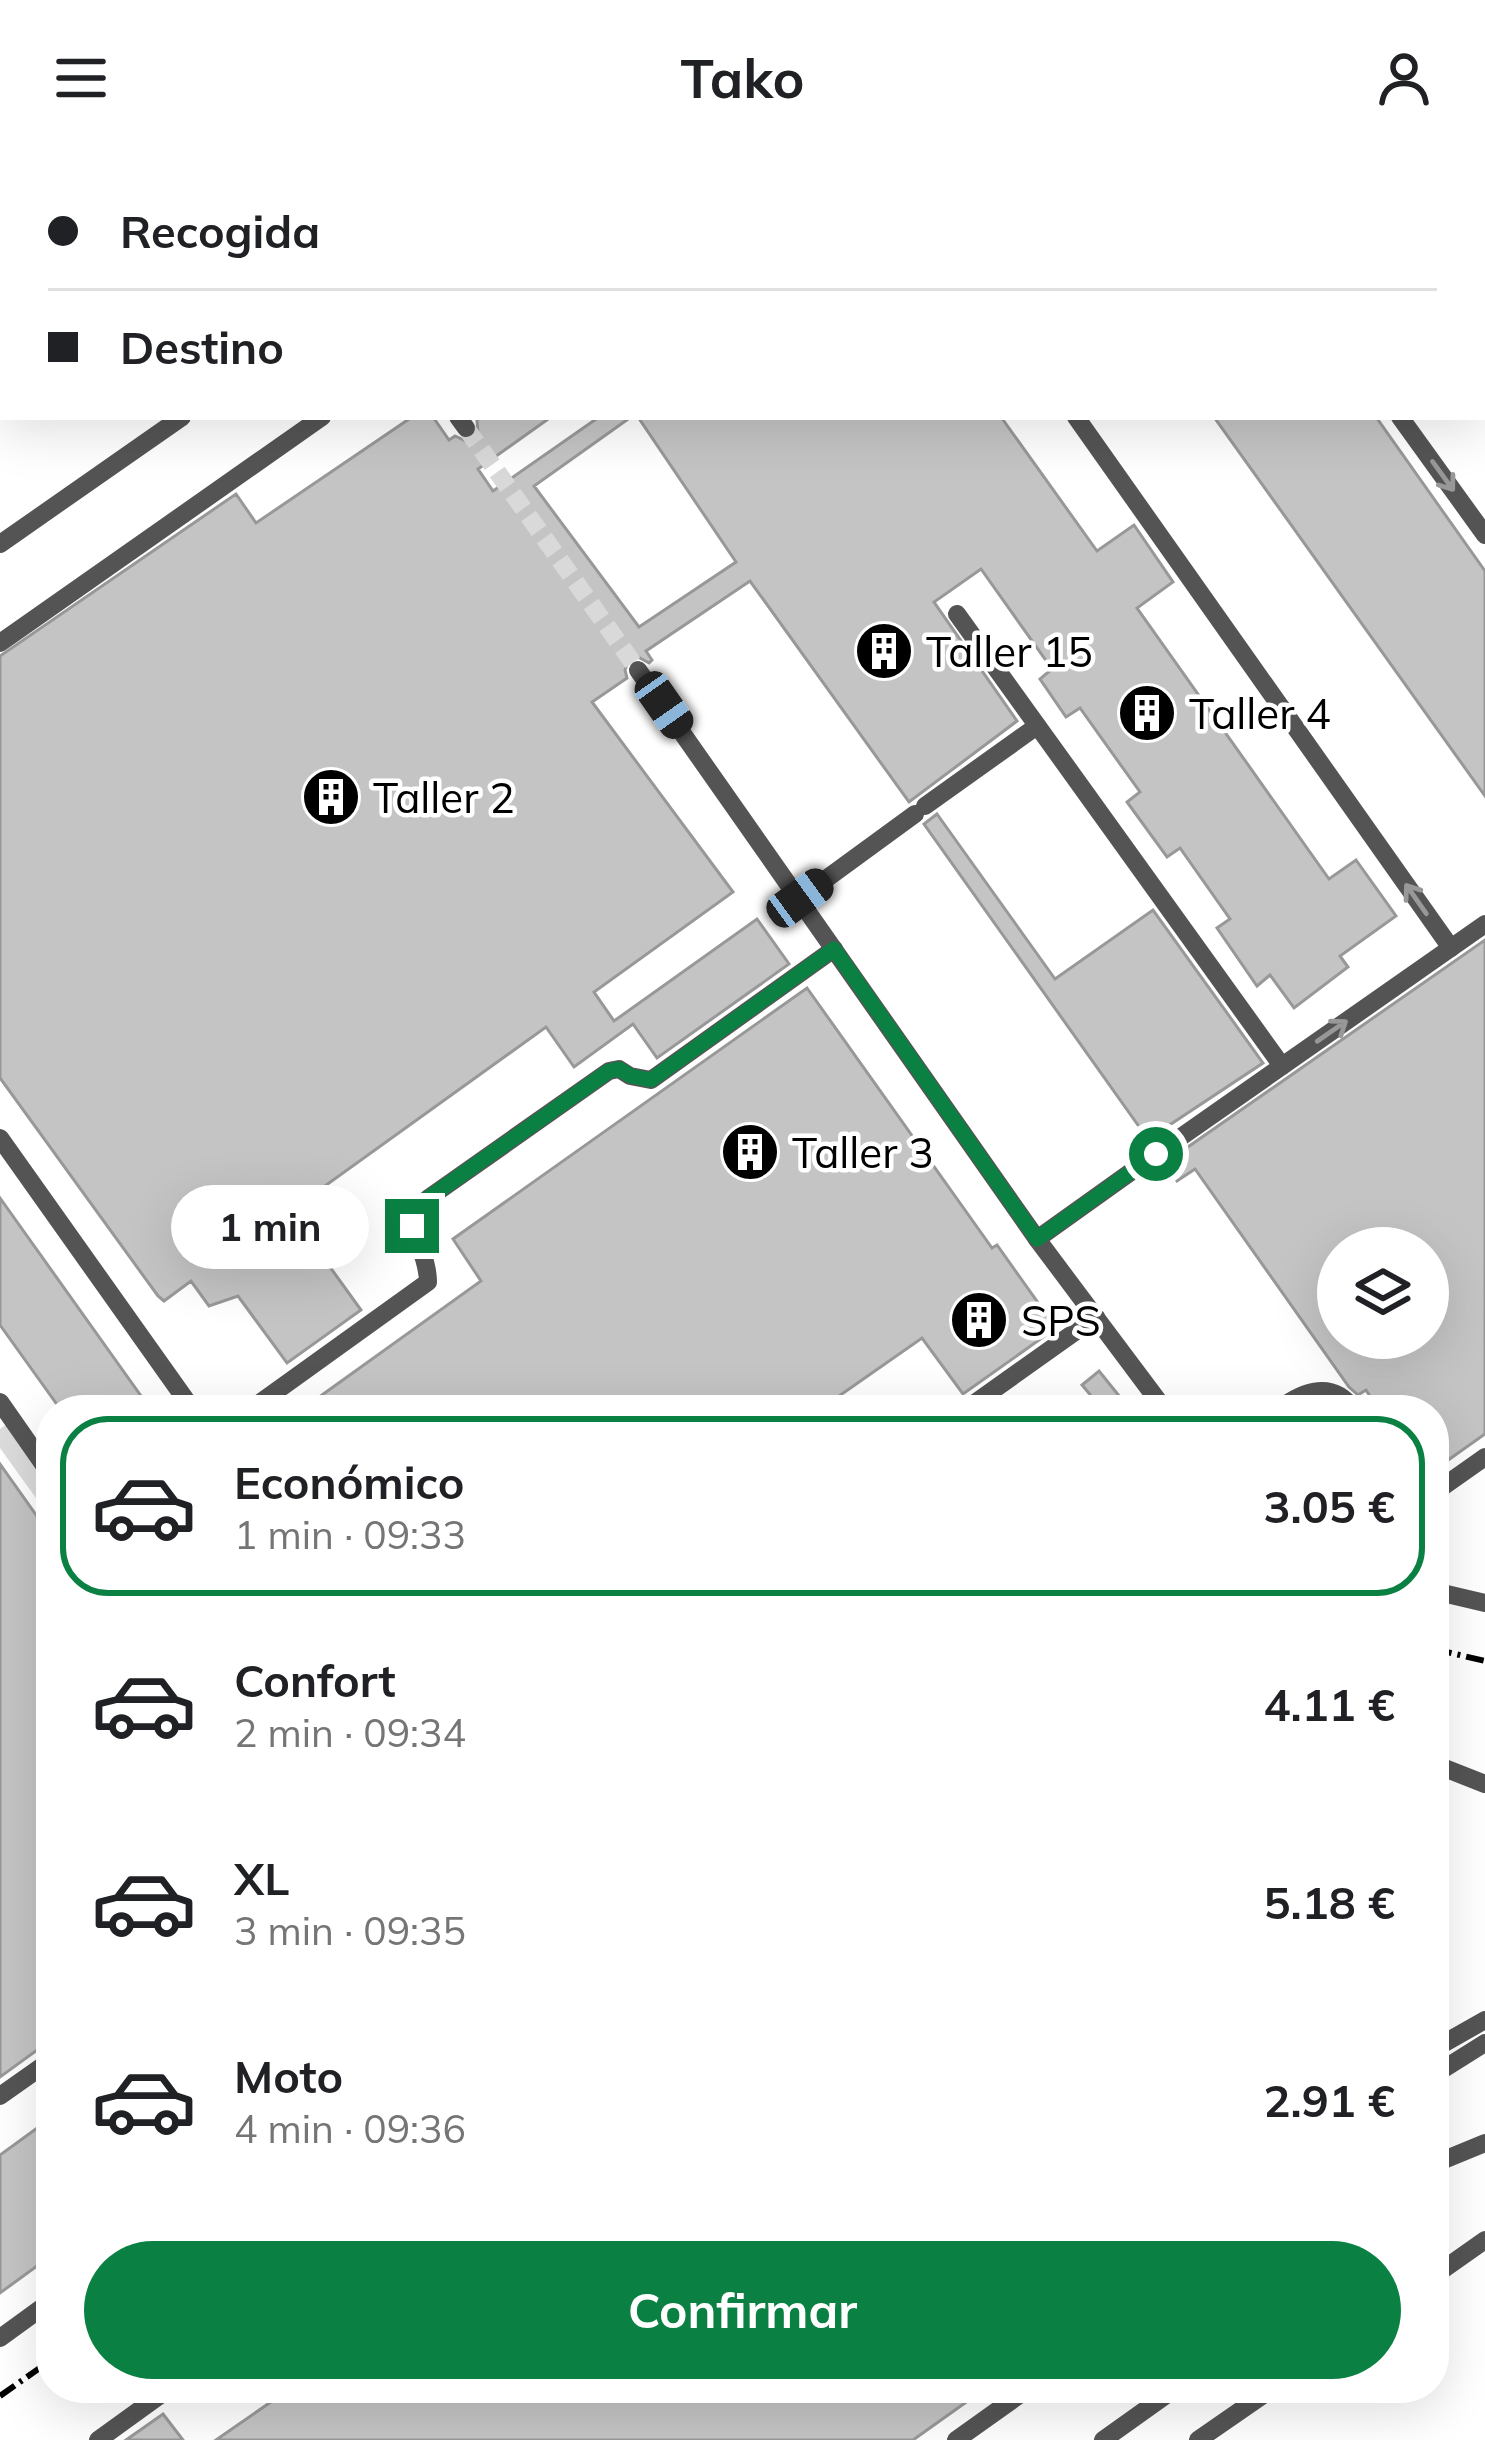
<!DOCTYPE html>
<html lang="es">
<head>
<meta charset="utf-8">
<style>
  body { margin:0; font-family:Mulish,sans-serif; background:#f2f2f2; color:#202124; height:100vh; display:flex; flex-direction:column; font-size:45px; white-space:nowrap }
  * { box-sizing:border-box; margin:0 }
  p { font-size:39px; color:#757577 }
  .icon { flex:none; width:66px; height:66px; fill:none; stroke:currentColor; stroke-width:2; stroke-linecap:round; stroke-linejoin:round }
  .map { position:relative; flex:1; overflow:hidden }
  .drawer { position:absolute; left:36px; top:1239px; width:1413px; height:1008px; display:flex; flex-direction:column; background:#fff; border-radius:48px; box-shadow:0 12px 48px #0002 }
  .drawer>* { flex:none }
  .hud { position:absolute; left:0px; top:0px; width:1485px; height:264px; box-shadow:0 12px 48px #0002; display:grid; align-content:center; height:264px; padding:0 48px; background:#fff }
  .fabs { position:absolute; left:1317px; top:1071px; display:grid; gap:24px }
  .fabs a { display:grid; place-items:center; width:132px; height:132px; border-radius:50%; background:#fff; box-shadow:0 12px 48px #0002; font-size:60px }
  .end { position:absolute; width:54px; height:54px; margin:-27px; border:15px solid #0b8043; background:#fff; box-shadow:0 0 0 6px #fff }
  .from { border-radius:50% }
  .bubble { position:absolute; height:84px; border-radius:42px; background:#fff; box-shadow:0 12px 48px #0002; font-size:39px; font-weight:700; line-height:84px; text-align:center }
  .car { position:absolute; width:36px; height:72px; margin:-36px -18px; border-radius:15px; box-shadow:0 0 9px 3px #0007; background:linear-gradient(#222 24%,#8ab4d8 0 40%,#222 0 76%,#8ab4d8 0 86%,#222 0) }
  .hud b { display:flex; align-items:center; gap:42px; height:114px; font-size:45px }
  .hud b+b { border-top:3px solid #e0e0e0 }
  .hud i { width:30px; height:30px; background:#202124 }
  ul { padding:21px 0 0; list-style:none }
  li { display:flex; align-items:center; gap:36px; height:180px; margin:0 24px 18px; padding:0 24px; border:6px solid transparent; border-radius:48px }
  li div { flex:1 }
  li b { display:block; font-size:45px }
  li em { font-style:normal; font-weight:700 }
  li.on { border-color:#0b8043 }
  li>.icon { width:108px; height:108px; stroke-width:1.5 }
  .primary-button { display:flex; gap:24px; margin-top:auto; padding:24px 48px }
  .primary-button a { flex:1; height:138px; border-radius:72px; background:#0b8043; color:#fff; font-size:48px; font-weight:700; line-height:138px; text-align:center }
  header { display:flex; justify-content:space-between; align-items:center; height:156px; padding:0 48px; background:#fff; font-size:54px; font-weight:700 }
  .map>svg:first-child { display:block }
  .green { fill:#dbdbdb }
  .building { fill:#c4c4c4; stroke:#989898; stroke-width:3; fill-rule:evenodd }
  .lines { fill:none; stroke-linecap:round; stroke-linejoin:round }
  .minor-tunnel { stroke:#d9d9d9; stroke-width:18; stroke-dasharray:18 9; stroke-linecap:butt }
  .path { stroke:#767676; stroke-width:3; stroke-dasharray:3 6; stroke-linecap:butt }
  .minor { stroke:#545454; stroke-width:18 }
  .rail { stroke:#000; stroke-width:6; stroke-dasharray:18 6 3 6; stroke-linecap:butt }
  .oneway { stroke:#989898 }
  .route { stroke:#0b8043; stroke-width:15 }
  .labels { text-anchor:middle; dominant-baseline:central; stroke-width:9; stroke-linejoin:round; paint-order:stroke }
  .poi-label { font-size:42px; fill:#000; stroke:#fff; text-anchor:start }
</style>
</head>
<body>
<header><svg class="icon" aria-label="menu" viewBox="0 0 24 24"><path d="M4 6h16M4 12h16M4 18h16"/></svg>Tako<svg class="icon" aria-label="person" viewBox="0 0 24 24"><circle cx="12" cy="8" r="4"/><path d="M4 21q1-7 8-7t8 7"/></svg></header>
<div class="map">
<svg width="1485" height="2284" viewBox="0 0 1485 2284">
  <rect width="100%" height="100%" fill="#fff"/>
  <polygon class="green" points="7,1268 51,1329 51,1363 0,1292 0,1273"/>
  <g class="building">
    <polygon points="412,261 433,261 449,284 455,280 466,285 478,278 477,264 481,261 551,261 478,313 493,335 599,261 631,261 534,330 639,471 736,406 638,261 1001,261 1097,395 1134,369 1173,426 1137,452 1329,723 1356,704 1396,760 1340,800 1348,811 1294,852 1270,819 1257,830 1217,772 1230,763 1180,692 1167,701 1127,646 1140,636 1080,552 1066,561 1040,523 1052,513 981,413 934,446 1017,565 909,646 750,425 646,495 652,504 649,507 638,501 629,504 625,514 627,522 592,546 733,736 594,836 614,865 757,763 789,808 657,902 633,868 574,911 546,871 322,1032 354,1077 322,1100 361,1154 287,1207 238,1140 209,1150 191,1125 164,1145 158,1140 0,922 0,500 236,338 256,367"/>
    <polygon points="1214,261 1376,261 1485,415 1485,640"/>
    <polygon points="937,658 1055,823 1153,754 1263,907 1162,974 1164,977 1150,986 924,668"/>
    <path d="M1485,784v494l-51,36v-60h-55l-13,-20 -8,5 -9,-8 -154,-218 -18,12 -12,-18zM1338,1092h90v90h-90z"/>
    <polygon points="807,832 992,1092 997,1089 1056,1172 963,1238 922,1182 819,1254 301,1254 481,1125 453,1083"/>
    <polygon points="0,1042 151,1254 61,1254 0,1169"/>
    <polygon points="1099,1215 1120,1241 1103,1254 1082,1229"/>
    <polygon points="0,1308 51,1380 51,1884 0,1921"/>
    <polygon points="51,1962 51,2121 41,2107 0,2137 0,1999"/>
    <polygon points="291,2232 986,2232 913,2284 216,2284"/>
    <polygon points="163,2258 183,2284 126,2284"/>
  </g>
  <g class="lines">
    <polyline class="minor-tunnel" points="466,272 638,514"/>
    <g class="path">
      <polyline points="1477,3 1482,0"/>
      <polyline points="1482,48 1485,46"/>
    </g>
    <g class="minor">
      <polyline points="142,0 144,3"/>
      <polyline points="382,0 384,3"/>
      <polyline points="1402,0 1404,3"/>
      <polyline points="893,2 894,3"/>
      <polyline points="278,3 282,0"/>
      <polyline points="441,3 442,0"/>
      <polyline points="466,3 469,0"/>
      <polyline points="701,3 705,0"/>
      <polyline points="1482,112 1485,116"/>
      <polyline points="0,135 3,133"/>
      <polyline points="1482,158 1485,155"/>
      <polyline points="0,201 3,199"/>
      <polyline points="458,261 466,272"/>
      <polyline points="1076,261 1451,792"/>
      <polyline points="1400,261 1485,379"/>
      <polyline points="0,388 182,261"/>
      <polyline points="957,458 1282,910"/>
      <polyline points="0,487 322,261"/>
      <polyline points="638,514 1037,1083 1165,1254"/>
      <polyline points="925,650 1037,570"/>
      <polyline points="800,742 915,658"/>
      <polyline points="0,982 193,1254"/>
      <polyline points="1168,990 1485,768"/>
      <polyline points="1037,1083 1156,998"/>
      <polyline points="0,1246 51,1319"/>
      <path d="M250,1254l178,-128c0,-25 -16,-46 -15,-71l17,-14 179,-126 10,-2 11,7 21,4 183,-131"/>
      <polyline points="965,1254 1096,1161"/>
      <path d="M1278,1254c26,-20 55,-30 76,0"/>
      <polyline points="1434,1337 1485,1301"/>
      <polyline points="1434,1435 1485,1447"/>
      <polyline points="1434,1608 1485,1628"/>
      <polyline points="1434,1893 1485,1864"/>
      <polyline points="1434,1919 1485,1887"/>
      <polyline points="0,1940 51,1904"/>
      <polyline points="1434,2008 1485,1987"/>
      <polyline points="1434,2120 1485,2084"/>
      <polyline points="0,2182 51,2145"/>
      <polyline points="98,2284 170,2232"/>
      <polyline points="956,2284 1029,2232"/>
      <polyline points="1103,2284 1176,2232"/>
      <polyline points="1198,2284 1273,2232"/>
    </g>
    <g class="rail">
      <polyline points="1434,1493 1485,1505"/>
      <polyline points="0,2240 51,2204"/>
    </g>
  </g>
  <defs><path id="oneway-shaft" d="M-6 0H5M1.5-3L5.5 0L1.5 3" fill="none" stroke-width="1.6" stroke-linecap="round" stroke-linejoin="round" transform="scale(3)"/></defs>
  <g class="oneway">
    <use href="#oneway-shaft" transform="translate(1443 320) rotate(54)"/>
    <use href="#oneway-shaft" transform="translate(1416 743) rotate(-125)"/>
    <use href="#oneway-shaft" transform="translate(1332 875) rotate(-35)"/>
  </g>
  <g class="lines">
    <polyline class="route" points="412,1070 413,1055 430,1041 609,915 619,913 631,920 651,924 834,793 1037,1083 1156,998"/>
  </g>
  <defs>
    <g id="building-disc" transform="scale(3)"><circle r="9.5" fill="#000" stroke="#fff"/><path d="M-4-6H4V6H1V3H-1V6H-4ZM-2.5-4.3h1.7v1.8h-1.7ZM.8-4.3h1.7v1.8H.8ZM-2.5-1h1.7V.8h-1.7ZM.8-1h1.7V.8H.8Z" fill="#fff"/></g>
  </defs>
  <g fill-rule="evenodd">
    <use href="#building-disc" x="884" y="495"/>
    <use href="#building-disc" x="1147" y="557"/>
    <use href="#building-disc" x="331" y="641"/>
    <use href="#building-disc" x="750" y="996"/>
    <use href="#building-disc" x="979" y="1164"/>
  </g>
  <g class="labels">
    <g class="poi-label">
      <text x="926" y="495">Taller 15</text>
      <text x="1189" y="557">Taller 4</text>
      <text x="373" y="641">Taller 2</text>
      <text x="792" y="996">Taller 3</text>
      <text x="1021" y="1164">SPS</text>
    </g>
  </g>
</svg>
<div class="fabs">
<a><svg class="icon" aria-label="layers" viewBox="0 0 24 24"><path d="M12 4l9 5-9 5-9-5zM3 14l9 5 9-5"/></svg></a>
</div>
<i class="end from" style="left:1156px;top:998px"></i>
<i class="end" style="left:412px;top:1070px"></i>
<div class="bubble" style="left:171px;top:1029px;width:198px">1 min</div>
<i class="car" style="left:664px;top:549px;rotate:145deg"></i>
<i class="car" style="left:800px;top:742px;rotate:54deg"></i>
<div class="hud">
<b><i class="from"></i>Recogida</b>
<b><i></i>Destino</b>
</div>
<section class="drawer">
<ul>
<li class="on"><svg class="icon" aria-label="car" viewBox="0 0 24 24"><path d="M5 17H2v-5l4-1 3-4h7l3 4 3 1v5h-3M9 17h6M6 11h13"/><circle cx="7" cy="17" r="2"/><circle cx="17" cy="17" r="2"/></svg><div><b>Económico</b><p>1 min · 09:33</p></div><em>3.05 €</em></li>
<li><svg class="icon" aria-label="car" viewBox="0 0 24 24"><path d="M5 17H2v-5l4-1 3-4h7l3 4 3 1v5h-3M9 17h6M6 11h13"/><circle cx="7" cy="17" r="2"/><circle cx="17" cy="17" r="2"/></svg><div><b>Confort</b><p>2 min · 09:34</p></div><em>4.11 €</em></li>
<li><svg class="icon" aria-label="car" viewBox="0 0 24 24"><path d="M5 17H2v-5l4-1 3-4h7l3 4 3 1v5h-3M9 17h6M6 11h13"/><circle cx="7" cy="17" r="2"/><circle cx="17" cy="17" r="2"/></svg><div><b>XL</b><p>3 min · 09:35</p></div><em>5.18 €</em></li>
<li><svg class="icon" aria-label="car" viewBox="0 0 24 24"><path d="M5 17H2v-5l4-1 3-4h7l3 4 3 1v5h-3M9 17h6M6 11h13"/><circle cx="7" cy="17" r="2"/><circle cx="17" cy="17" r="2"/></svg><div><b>Moto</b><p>4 min · 09:36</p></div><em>2.91 €</em></li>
</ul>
<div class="primary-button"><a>Confirmar</a></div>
</section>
</div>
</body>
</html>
